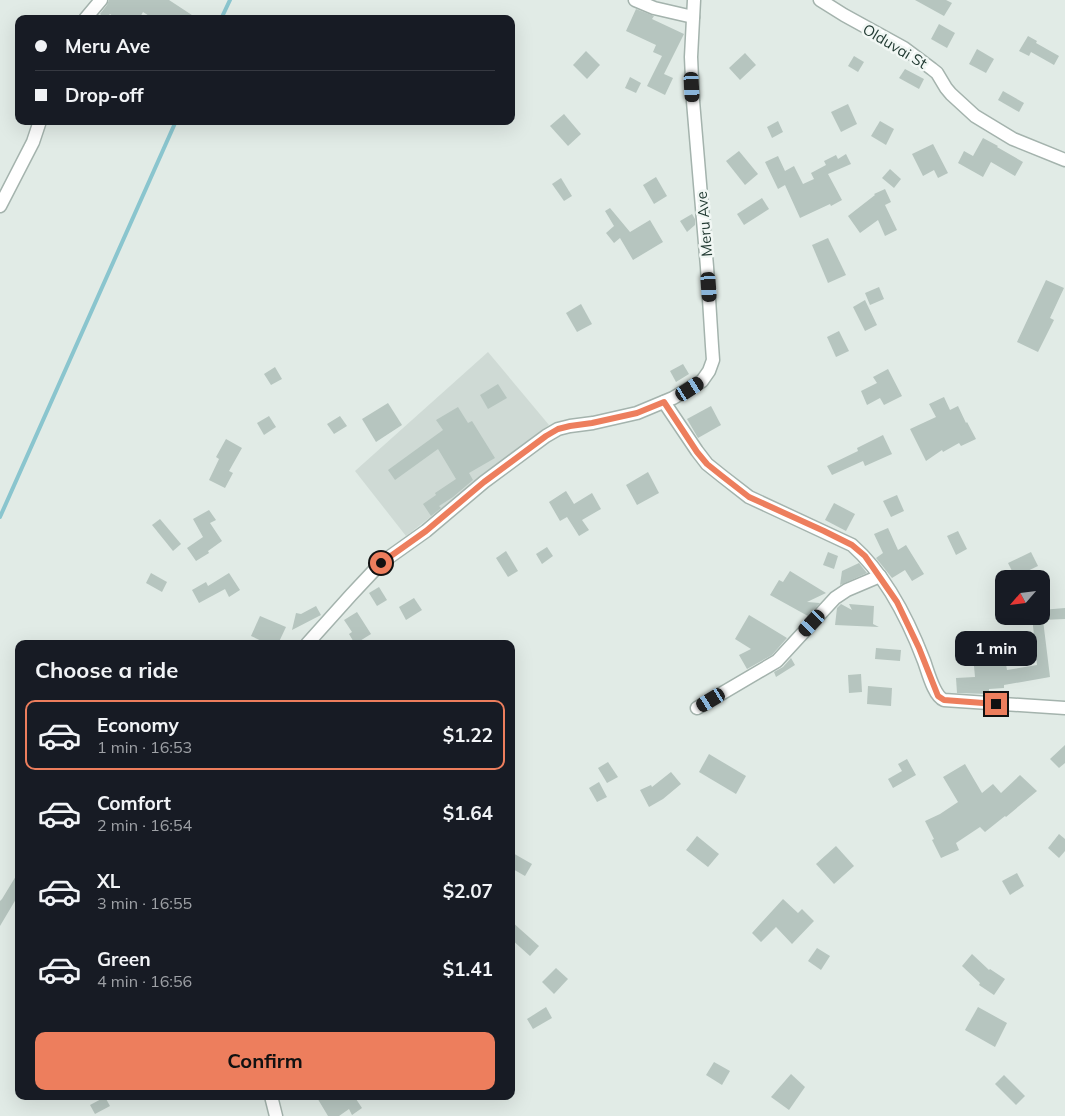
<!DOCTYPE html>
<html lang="en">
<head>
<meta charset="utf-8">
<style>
  body { margin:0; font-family:Mulish,sans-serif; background:#20242c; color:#f1f3f6; height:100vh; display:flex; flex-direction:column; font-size:19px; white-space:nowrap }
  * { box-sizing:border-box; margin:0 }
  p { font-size:16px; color:#9ea1a6 }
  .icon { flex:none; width:28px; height:28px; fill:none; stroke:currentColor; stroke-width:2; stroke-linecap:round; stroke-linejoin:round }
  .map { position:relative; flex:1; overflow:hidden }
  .drawer { position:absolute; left:15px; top:640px; width:500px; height:460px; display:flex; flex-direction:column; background:#171b24; border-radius:10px; box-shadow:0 5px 20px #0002 }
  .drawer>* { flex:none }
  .top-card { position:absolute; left:15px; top:15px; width:500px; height:110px; border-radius:10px; box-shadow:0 5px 20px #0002; display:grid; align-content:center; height:110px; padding:0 20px; background:#171b24 }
  .needle { width:32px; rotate:242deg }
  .fabs { position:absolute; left:995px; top:570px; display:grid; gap:10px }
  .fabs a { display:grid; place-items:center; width:55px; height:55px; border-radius:10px; background:#171b24; box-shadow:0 5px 20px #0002; font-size:25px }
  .end { position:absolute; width:22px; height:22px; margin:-11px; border:6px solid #ed7e5d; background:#111; box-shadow:0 0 0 2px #111 }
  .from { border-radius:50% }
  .bubble { position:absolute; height:35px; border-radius:10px; background:#171b24; box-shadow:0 5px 20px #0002; font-size:16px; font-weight:700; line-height:35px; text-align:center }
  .car { position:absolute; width:15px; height:30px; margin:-15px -8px; border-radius:6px; box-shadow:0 0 4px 1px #0007; background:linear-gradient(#222 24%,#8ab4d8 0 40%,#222 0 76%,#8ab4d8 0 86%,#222 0) }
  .top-card b { display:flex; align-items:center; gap:18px; height:48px; font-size:19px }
  .top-card b+b { border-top:1px solid #363941 }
  .top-card i { width:12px; height:12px; background:#f1f3f6 }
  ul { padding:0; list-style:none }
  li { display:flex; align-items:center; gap:15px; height:70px; margin:0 10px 8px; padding:0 10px; border:2px solid transparent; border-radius:10px }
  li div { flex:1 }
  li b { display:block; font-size:19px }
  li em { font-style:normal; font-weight:700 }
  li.current { border-color:#ed7e5d }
  li>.icon { width:45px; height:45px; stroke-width:1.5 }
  h2 { padding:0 20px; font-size:22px; line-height:60px }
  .action { display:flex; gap:10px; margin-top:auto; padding:10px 20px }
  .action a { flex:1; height:58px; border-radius:10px; background:#ed7e5d; color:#111; font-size:20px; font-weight:700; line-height:58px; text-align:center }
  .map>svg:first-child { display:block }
  .built { fill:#cfdad5 }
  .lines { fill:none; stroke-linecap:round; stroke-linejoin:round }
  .stream { stroke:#8ac5ce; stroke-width:4 }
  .building { fill:#b6c5bf }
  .street-casing { stroke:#a4b3ad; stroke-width:15 }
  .street { stroke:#fff; stroke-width:12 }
  .route { stroke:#ed7e5d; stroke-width:6 }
  .labels { text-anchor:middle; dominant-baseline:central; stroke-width:5; stroke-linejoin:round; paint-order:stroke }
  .street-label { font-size:15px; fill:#223b33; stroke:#f1f7f4 }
</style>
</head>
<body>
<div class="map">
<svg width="1065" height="1116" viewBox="0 0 1065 1116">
  <rect width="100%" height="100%" fill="#e1ebe6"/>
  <polygon class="built" points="488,352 549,425 406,536 355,471"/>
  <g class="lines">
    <g class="stream">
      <polyline points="221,19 230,0"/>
      <polyline points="0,517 176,121"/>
    </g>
  </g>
  <g class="building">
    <polygon points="109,0 169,0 198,19 154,19 143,12 139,19 117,19 110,14 105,19 100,14 107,5"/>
    <polygon points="915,0 946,0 952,3 944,16"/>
    <polygon points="636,9 654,16 652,19 684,34 664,74 673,78 665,95 647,86 662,56 653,52 656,45 626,31"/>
    <polygon points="939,24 955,33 947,48 931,39"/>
    <polygon points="1028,36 1037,41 1036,43 1059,56 1054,65 1031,52 1029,56 1019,51"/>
    <polygon points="977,49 994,59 986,73 969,64"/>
    <polygon points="586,51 600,65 587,79 573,65"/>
    <polygon points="745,53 756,65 740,80 729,68"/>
    <polygon points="854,56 864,62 858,72 848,66"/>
    <polygon points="905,69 924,79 919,89 899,78"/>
    <polygon points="630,77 641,83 636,93 625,88"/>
    <polygon points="1003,91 1024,103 1019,112 998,100"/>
    <polygon points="848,104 857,124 841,132 831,112"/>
    <polygon points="564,114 581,134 568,146 550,126"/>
    <polygon points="778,121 783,132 772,138 767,127"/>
    <polygon points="880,121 894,129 886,145 871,136"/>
    <polygon points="983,138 998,146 997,147 1023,162 1015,176 991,162 983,177 958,163 964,151 973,156"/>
    <polygon points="933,144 948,173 938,178 934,170 923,176 912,154"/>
    <polygon points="739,151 758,174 745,185 726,161"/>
    <polygon points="846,154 851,164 828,174 842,200 831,206 830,204 800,218 785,185 778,189 765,162 778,156 785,171 794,166 803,184 814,179 811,173 826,165 824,161 836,155 838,159"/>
    <polygon points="890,169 901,179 894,188 882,178"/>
    <polygon points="656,177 667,196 654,204 643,185"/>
    <polygon points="561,178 572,196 564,201 552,184"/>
    <polygon points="885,189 891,202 885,205 897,230 885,236 878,220 860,233 848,216 875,195 874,194"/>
    <polygon points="762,198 769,209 744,225 737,214"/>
    <polygon points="610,208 630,232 650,220 663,242 633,260 620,238 614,243 606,233 614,226 605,211"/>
    <polygon points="692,214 695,219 695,225 687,232 680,221"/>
    <polygon points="828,238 846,275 828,283 812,245"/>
    <polygon points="1046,280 1064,288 1050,318 1054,320 1038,352 1017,342"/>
    <polygon points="879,287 884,299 870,305 865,293"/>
    <polygon points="865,300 877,325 865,331 853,307"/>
    <polygon points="581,304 592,324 577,332 566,313"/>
    <polygon points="839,331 849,351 836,357 827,337"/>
    <polygon points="683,364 689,374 676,382 670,371"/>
    <polygon points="275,367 282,379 271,385 264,374"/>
    <polygon points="888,369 902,396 884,405 880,398 867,405 861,391 877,383 873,377"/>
    <polygon points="498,384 507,398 488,409 480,395"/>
    <polygon points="944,397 950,410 958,406 966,423 967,422 976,439 961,446 959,443 943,452 942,450 926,461 910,429 936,417 929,404"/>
    <polygon points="388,403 402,425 376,442 362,419"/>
    <polygon points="711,406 721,425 698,438 687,419"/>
    <polygon points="458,407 468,423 472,421 495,458 469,473 473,480 453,497 439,506 441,508 431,516 423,504 436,495 435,493 456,479 438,449 395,480 388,470 443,430 436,420"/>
    <polygon points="269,416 276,427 264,435 257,423"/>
    <polygon points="340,416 347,426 334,434 327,424"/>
    <polygon points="883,435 892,454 865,466 863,461 832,475 827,466 858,451 857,448"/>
    <polygon points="226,439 242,448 229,471 233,473 225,488 209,480 219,459 216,457"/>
    <polygon points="648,472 659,493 637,505 626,485"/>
    <polygon points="566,491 574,504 592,493 601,509 582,520 589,530 579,536 567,517 560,521 549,502"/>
    <polygon points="897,495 904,511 891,517 883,501"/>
    <polygon points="834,503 855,514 846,531 825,520"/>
    <polygon points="209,510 216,520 210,523 222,541 208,551 209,553 196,561 187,548 203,537 193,519"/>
    <polygon points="160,519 181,544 173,551 152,525"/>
    <polygon points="888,528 898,550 906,545 924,574 912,581 905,570 892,578 876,558 883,553 874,534"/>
    <polygon points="958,531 967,549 956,555 947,536"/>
    <polygon points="547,547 553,556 542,564 536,554"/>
    <polygon points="506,551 518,571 508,577 496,558"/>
    <polygon points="828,552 838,556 834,569 823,565"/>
    <polygon points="1031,552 1038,566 1015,577 1008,563"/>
    <polygon points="859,563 867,573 840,585 842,571"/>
    <polygon points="790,571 826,593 807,602 820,603 808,616 770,595 779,580 783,582"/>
    <polygon points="151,573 167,582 162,592 146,583"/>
    <polygon points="229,573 240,590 229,597 225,589 199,603 192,590 206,582 208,586"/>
    <polygon points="379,587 387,600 377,606 369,593"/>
    <polygon points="414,598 422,610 406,620 399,607"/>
    <polygon points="841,604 852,610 849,604 874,606 873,624 879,627 835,625 837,608"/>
    <polygon points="316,606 321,615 292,630 296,613 301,614"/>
    <polygon points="1065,608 1065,619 1043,620 1050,677 1004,685 1004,688 989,689 989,694 957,693 956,678 975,677 973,655 1004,652 1007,670 1037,665 1032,616 1041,616 1041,610"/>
    <polygon points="357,612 371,634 355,644 349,634 352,632 344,620"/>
    <polygon points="749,615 787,638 772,655 747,669 739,655 751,649 735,639"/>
    <polygon points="260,616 286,627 278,644 268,644 251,636"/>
    <polygon points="876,648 901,650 900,661 875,659"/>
    <polygon points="791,658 795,665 776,677 774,672 783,667"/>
    <polygon points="861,674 862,692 849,693 848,675"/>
    <polygon points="868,686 892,688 891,706 867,704"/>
    <polygon points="1065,745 1065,763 1059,768 1050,759"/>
    <polygon points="709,754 746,776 736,794 699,772"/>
    <polygon points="907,759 916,775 893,788 888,779 902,771 898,764"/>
    <polygon points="608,762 618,777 607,783 598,768"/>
    <polygon points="965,764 982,793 993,784 1001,793 1020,775 1037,791 1006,817 1005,816 985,832 980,827 956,843 959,850 941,858 932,840 934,839 925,821 940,814 958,802 943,777"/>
    <polygon points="671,772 681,784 663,799 649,807 640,790 651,785 652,787"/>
    <polygon points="599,782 607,797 597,802 589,788"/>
    <polygon points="1059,834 1065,839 1065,851 1059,858 1048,848"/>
    <polygon points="697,836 719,854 708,867 686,850"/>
    <polygon points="836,846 854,866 834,884 816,864"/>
    <polygon points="511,852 532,864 525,876 511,868"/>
    <polygon points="19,871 19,894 0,926 0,901 2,899"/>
    <polygon points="1017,873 1024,886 1010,895 1002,881"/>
    <polygon points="783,899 798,913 802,909 814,921 792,944 776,927 761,942 752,933"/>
    <polygon points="511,921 539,946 530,956 511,939"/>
    <polygon points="817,948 830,956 821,970 808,961"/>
    <polygon points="972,954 989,970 990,969 1005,979 994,995 979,985 980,983 962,966"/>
    <polygon points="556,968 568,979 554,994 542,982"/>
    <polygon points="546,1007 552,1018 533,1029 527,1019"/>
    <polygon points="978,1007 1007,1023 995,1047 965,1030"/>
    <polygon points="714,1062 730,1071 722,1085 706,1075"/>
    <polygon points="791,1074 805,1087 789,1110 771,1097"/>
    <polygon points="1004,1075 1025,1096 1016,1105 995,1084"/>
    <polygon points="316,1096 354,1096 362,1108 352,1115 349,1109 339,1116 328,1116"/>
    <polygon points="105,1097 110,1106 95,1114 90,1105"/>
  </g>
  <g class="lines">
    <g class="street-casing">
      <g id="street">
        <polyline points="635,0 654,8 693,17"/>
        <polyline points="820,0 844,15 904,48 932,69 937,73 946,88 951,94 975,116 1013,139 1065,160"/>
        <polyline points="85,19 101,0"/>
        <polyline points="0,206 33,142 40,121"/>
        <path d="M664,402l33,49 10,13 15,12 27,21 103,48c34,30 56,74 72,116 4,11 10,35 20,39l121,8"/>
        <polyline points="307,644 351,595 381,563 426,531 484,482 546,436 558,429 570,426 593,423 637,413 673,398 702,381 709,371 713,360 712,346 707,267 693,101 691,57 694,0"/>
        <polyline points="697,708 777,661 835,598 847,590 880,576"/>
        <polyline points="271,1096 276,1116"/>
      </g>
    </g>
    <use href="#street" class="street"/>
  </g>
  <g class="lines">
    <polyline class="route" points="381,563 426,531 484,482 546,436 558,429 570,426 592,423 637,413 664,402 697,452 707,464 722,476 749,497 824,531 852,545 865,556 897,602 919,648 938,696 944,700 996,704"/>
  </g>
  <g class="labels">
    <g class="street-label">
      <text transform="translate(895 46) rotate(31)">Olduvai St</text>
      <text transform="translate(704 224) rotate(-95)">Meru Ave</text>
    </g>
  </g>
</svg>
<div class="fabs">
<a><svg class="needle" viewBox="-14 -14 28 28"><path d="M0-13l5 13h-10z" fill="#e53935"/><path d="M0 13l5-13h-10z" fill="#9ea1a6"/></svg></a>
</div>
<i class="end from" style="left:381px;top:563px"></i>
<i class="end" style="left:996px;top:704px"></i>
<div class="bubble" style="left:955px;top:631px;width:82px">1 min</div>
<i class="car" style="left:692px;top:87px;rotate:177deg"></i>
<i class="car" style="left:709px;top:287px;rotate:176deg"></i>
<i class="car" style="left:690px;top:389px;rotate:57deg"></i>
<i class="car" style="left:812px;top:623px;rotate:223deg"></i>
<i class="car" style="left:711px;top:700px;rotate:239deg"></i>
<div class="top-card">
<b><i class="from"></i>Meru Ave</b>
<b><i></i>Drop-off</b>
</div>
<section class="drawer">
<h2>Choose a ride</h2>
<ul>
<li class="current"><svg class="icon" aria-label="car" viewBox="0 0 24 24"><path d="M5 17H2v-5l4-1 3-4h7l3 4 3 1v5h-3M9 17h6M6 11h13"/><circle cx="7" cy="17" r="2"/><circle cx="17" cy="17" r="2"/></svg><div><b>Economy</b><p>1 min · 16:53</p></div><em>$1.22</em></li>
<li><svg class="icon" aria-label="car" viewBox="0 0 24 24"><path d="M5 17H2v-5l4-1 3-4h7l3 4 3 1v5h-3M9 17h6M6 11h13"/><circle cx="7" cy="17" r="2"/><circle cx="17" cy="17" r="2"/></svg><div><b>Comfort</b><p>2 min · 16:54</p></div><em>$1.64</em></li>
<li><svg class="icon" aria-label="car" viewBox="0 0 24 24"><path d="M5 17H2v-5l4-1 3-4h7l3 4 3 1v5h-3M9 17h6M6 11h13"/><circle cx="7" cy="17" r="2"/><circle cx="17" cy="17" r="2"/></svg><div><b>XL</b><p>3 min · 16:55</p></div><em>$2.07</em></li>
<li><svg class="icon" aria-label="car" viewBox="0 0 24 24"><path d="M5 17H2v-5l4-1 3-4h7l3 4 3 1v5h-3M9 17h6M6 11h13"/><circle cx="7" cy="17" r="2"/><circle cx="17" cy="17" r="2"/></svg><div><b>Green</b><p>4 min · 16:56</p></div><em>$1.41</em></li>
</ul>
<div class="action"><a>Confirm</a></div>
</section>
</div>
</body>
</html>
